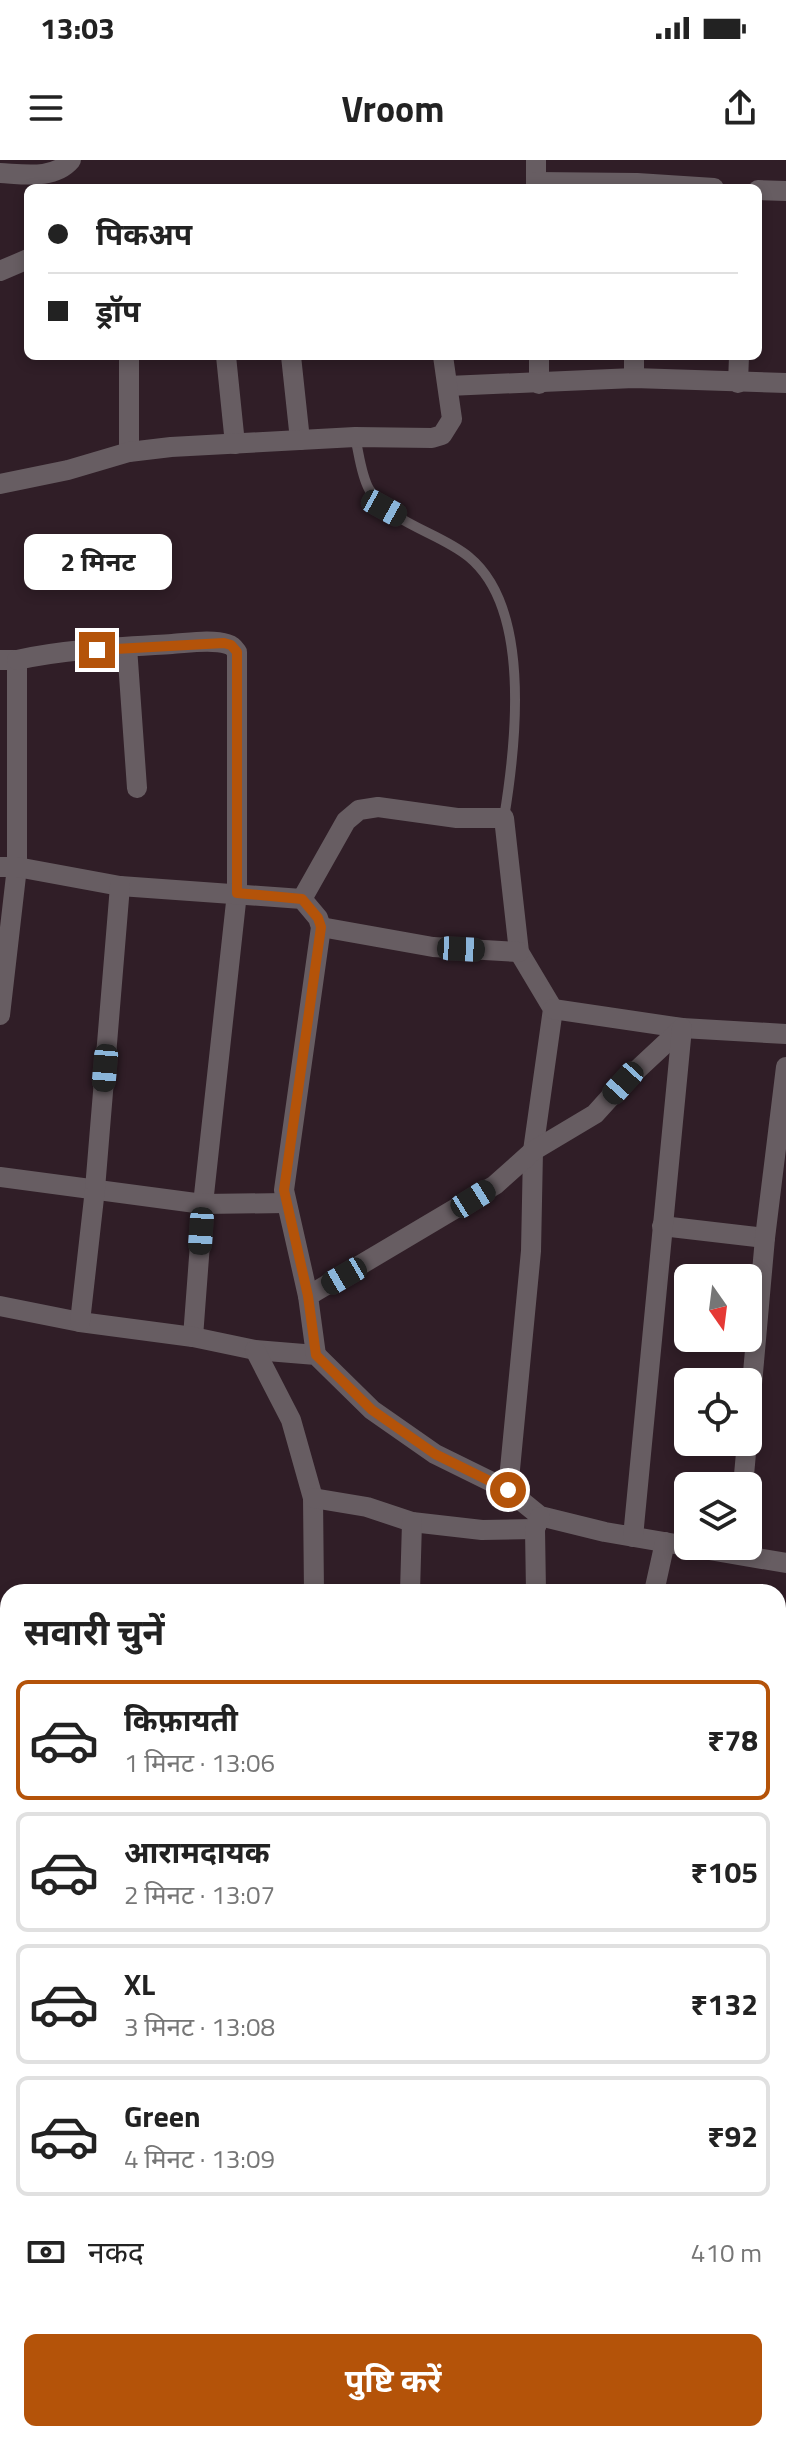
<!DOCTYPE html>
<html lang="hi">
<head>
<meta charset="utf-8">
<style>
  body { margin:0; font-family:"Titillium Web","Noto Sans Devanagari",sans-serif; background:#f6f6f6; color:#222; height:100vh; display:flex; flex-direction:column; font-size:30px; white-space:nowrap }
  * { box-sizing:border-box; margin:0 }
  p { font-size:26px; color:#767676 }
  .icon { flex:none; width:44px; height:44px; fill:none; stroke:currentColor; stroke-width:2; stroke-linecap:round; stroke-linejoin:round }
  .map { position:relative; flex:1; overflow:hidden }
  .panel { position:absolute; left:0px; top:1424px; width:786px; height:858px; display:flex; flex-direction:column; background:#fff; border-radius:24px 24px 0 0; box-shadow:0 4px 12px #0003 }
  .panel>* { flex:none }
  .top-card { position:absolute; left:24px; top:24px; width:738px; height:176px; border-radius:12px; box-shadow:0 4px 12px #0003; display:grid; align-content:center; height:176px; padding:0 24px; background:#fff }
  .needle { width:52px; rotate:166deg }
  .tools { position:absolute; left:674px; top:1104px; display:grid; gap:16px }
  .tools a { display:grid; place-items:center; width:88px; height:88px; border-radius:12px; background:#fff; box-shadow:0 4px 12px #0003; font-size:40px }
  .end { position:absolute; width:36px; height:36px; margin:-18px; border:10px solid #b45309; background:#fff; box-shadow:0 0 0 4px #fff }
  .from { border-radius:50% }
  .bubble { position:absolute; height:56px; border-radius:12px; background:#fff; box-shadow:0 4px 12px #0003; font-size:26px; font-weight:700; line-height:56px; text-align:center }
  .car { position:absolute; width:24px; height:48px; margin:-24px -12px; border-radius:10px; box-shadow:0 0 6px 2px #0007; background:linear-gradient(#222 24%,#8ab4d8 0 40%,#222 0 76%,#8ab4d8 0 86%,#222 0) }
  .top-card b { display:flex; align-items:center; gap:28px; height:76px; font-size:30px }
  .top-card b+b { border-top:2px solid #e0e0e0 }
  .top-card i { width:20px; height:20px; background:#222 }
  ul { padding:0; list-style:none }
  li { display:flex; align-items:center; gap:24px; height:120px; margin:0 16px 12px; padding:0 8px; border:4px solid #e0e0e0; border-radius:12px }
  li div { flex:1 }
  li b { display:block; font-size:30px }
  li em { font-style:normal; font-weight:700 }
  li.current { border-color:#b45309 }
  li>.icon { width:72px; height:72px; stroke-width:1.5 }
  h2 { padding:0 24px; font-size:36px; line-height:96px }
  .pay { display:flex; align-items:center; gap:20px; height:88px; padding:0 24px; font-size:30px }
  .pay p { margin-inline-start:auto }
  .cta { display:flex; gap:16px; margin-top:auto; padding:16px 24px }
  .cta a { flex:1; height:92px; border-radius:12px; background:#b45309; color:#fff; font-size:32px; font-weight:700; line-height:92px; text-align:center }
  .status { display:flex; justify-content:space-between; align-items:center; height:56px; padding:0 40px; background:#fff; direction:ltr }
  .status svg { height:22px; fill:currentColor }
  header { display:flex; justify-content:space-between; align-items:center; height:104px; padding:0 24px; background:#fff; font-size:36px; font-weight:700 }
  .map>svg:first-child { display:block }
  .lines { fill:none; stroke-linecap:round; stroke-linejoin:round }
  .lane { stroke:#675d62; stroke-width:10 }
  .street { stroke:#675d62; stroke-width:20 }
  .route { stroke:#b45309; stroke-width:10 }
</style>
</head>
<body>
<div class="status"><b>13:03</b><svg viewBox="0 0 49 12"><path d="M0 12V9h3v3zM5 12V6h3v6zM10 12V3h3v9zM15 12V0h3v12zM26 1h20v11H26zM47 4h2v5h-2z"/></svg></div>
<header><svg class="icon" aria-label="menu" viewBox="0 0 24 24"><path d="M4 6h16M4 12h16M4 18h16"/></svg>Vroom<svg class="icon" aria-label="share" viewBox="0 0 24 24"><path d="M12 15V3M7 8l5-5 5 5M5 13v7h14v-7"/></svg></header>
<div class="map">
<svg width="786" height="2281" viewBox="0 0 786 2281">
  <rect width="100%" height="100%" fill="#301e27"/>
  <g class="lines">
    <path class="lane" d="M355,277c4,16 6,38 14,52 21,35 70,43 100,68 63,52 47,188 35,261"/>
    <g class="street">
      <polyline points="536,0 536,28"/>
      <path d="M0,13c23,1 54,7 71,-13"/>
      <polyline points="536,22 637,23 714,28"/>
      <polyline points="758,30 786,31"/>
      <polyline points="0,111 28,99"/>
      <polyline points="226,196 235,284"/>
      <polyline points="291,196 300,280"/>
      <polyline points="539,196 539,224"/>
      <polyline points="634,218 634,196"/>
      <polyline points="738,223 739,196"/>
      <polyline points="448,226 634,218 786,223"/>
      <polyline points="129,292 129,196"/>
      <polyline points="0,324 68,310 129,292 171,287 355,277 432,278 442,275 452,259 443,196"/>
      <polyline points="127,487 137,628"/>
      <polyline points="0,500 17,500 17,707 0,855"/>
      <path d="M17,500c50,-11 104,-13 155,-16 16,-1 40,-5 55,0 6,2 6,3 10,8v241l-34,311 -10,133"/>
      <polyline points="0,707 17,707 120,726 302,739 318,758 321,767 284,1030 308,1136"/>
      <polyline points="302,739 346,661 359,650 378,647 457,658 504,658 519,792 553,849 533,991 531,1091 508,1330"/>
      <polyline points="321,767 433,787 519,792"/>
      <polyline points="553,849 682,868 786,874"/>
      <polyline points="0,1017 203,1044 286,1043"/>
      <polyline points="662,1066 765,1078"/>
      <polyline points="0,1146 80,1162 193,1177 255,1190 316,1195 372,1250 435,1294 508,1330 540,1356 605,1372 786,1403"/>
      <polyline points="80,1162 95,1029 120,726"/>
      <polyline points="255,1190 291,1260 313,1338 314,1432"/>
      <polyline points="316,1195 308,1136 495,1025 533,991 595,954 623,923 682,868"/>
      <polyline points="748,1269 765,1078 786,907"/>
      <polyline points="743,1326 747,1282"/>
      <polyline points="313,1338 367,1347 412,1362 482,1370 535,1369"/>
      <polyline points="633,1377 682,868"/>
      <polyline points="410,1432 412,1362"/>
      <polyline points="536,1432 535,1369 540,1357"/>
      <polyline points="654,1432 665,1382"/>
      <polyline points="0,1465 8,1465"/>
      <polyline points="778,1533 786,1534"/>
      <polyline points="778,1653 786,1655"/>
      <polyline points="778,1798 786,1798"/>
      <polyline points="778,2174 786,2174"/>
      <polyline points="375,2281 375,2276 515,2276 621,2281"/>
    </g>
  </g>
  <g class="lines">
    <polyline class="route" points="97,490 224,483 231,485 237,492 237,733 302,739 318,758 321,767 284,1030 308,1136 316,1195 372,1250 435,1294 508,1330"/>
  </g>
</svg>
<div class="tools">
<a><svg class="needle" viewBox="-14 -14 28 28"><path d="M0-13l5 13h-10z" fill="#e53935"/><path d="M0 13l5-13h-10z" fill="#767676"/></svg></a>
<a><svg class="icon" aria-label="locate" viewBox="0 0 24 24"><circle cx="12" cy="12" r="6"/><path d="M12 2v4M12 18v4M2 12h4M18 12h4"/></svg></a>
<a><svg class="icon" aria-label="layers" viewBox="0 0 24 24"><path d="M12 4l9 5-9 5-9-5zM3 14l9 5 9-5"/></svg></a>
</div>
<i class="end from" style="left:508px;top:1330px"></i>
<i class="end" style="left:97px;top:490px"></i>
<div class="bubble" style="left:24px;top:374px;width:148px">2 मिनट</div>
<i class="car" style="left:384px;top:348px;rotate:119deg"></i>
<i class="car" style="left:461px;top:789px;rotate:93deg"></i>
<i class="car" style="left:105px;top:908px;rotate:185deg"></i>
<i class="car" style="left:623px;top:923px;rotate:222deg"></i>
<i class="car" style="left:473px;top:1039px;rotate:58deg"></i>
<i class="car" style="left:201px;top:1071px;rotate:184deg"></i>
<i class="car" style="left:344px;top:1116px;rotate:240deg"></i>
<div class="top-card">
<b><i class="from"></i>पिकअप</b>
<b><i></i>ड्रॉप</b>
</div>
<section class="panel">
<h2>सवारी चुनें</h2>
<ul>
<li class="current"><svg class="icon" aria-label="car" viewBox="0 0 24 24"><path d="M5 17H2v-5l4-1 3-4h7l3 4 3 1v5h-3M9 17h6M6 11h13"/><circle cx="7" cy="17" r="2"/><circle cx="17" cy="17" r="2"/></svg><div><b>किफ़ायती</b><p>1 मिनट · 13:06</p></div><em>₹78</em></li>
<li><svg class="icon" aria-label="car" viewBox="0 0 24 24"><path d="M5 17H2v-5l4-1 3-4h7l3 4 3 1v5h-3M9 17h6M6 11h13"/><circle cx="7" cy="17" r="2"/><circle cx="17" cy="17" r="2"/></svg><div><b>आरामदायक</b><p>2 मिनट · 13:07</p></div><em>₹105</em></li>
<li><svg class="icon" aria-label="car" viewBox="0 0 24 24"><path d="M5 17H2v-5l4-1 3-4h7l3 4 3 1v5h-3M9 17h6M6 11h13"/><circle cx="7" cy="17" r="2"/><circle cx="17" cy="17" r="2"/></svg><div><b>XL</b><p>3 मिनट · 13:08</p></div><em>₹132</em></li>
<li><svg class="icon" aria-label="car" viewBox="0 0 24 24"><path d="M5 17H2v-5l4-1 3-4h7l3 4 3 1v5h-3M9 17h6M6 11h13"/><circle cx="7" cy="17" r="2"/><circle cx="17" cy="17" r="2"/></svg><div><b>Green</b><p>4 मिनट · 13:09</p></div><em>₹92</em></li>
</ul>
<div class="pay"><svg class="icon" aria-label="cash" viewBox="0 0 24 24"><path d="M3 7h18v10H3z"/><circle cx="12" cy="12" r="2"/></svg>नकद<p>410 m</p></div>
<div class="cta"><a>पुष्टि करें</a></div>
</section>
</div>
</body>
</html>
